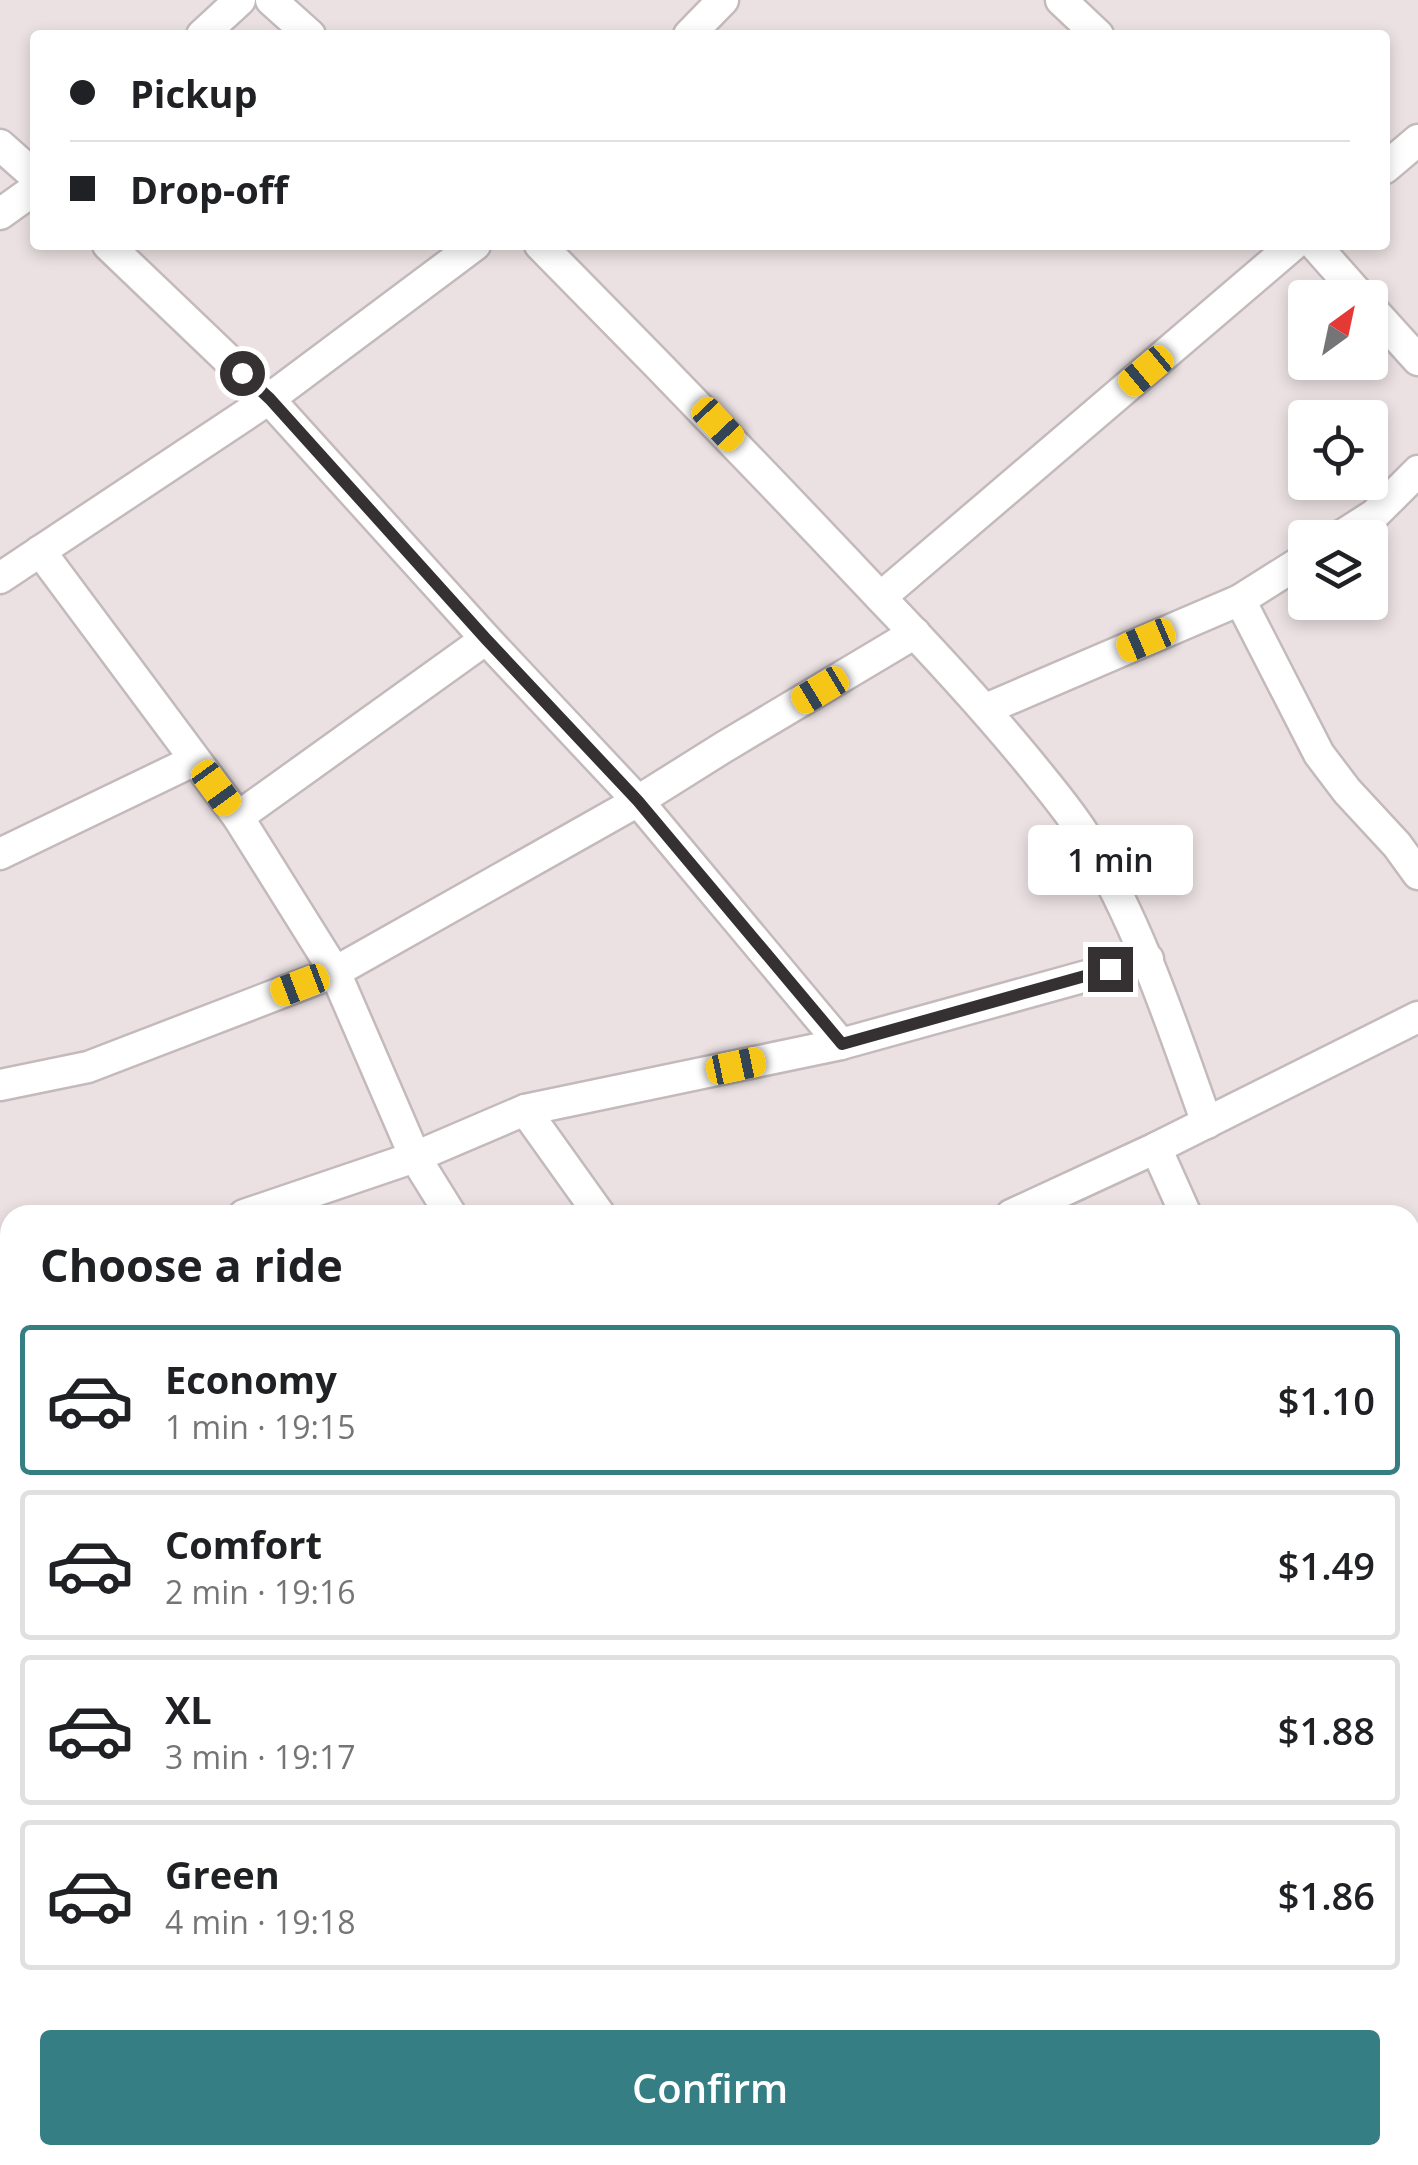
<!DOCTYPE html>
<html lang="en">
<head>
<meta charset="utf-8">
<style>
  body { margin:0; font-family:"Open Sans",sans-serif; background:#f2f2f2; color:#202124; height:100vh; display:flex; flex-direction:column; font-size:38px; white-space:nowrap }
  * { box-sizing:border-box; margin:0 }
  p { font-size:32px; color:#757577 }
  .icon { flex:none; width:55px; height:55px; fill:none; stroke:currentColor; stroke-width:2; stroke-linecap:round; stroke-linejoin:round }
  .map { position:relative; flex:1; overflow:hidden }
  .sheet { position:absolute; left:0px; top:1205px; width:1420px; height:960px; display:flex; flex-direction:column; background:#fff; border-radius:30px 30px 0 0; box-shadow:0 5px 15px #0003 }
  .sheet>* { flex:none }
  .guide { position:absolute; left:30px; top:30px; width:1360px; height:220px; border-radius:10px; box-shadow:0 5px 15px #0003; display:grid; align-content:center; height:220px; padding:0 40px; background:#fff }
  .needle { width:65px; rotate:33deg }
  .fabs { position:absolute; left:1288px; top:280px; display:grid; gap:20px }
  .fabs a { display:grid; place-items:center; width:100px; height:100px; border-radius:10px; background:#fff; box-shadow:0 5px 15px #0003; font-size:50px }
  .end { position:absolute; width:45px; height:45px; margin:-22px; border:12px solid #353132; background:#fff; box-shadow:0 0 0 5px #fff }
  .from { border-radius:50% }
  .bubble { position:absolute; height:70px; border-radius:10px; background:#fff; box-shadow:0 5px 15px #0003; font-size:32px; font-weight:600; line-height:70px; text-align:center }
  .car { position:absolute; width:30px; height:60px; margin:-30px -15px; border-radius:12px; box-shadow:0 0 8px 2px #0007; background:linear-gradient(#f5c518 24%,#345 0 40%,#f5c518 0 76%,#345 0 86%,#f5c518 0) }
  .guide b { display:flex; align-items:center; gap:35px; height:95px; font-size:38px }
  .guide b+b { border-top:2px solid #e0e0e0 }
  .guide i { width:25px; height:25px; background:#202124 }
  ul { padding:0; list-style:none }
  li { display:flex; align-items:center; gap:30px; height:150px; margin:0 20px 15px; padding:0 20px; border:5px solid #e0e0e0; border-radius:10px }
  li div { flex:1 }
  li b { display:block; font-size:38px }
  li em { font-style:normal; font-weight:600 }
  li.selected { border-color:#357e83 }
  li>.icon { width:90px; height:90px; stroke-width:1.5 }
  h2 { padding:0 40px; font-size:45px; line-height:120px }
  .button { display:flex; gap:20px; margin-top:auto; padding:20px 40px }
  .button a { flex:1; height:115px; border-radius:10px; background:#357e83; color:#fff; font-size:40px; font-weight:600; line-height:115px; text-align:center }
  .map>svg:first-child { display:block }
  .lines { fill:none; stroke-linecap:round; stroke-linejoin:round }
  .street-casing { stroke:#c4babc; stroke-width:35 }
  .street { stroke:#fff; stroke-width:30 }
  .route { stroke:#353132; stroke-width:12 }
</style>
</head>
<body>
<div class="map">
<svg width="1418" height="2165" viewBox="0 0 1418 2165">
  <rect width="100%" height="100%" fill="#ebe1e3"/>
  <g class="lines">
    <g class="street-casing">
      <g id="street">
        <polyline points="271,0 310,35"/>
        <polyline points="1061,0 1098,35"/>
        <polyline points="202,35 240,0"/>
        <polyline points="689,35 723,0"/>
        <polyline points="0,145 35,176"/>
        <polyline points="1385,168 1418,140"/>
        <polyline points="0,214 35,189"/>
        <polyline points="108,245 269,399 486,639 638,801 841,1044 1148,959"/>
        <path d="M540,245c115,116 229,234 341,353 51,53 100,106 147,163 20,25 42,50 59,78 54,89 85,187 120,284"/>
        <polyline points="1315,245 1362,298"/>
        <polyline points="1370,307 1418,360"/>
        <polyline points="1338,538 1374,515 1418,471"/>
        <polyline points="40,551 238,817 335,972 415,1157 451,1215"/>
        <polyline points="0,578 269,399 475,245"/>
        <polyline points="881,597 1293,245"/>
        <polyline points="1240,600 1319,754 1347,791 1397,845 1418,874"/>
        <polyline points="986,709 1240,600 1305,559"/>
        <polyline points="238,817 486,639"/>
        <polyline points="0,854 195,760"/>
        <polyline points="0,1085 88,1067 335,972 638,801 724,747 915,633"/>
        <polyline points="525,1110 600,1215"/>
        <polyline points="1156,1148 1186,1215"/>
        <polyline points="244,1215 415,1157 525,1110 841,1044"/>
        <polyline points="1011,1215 1156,1148 1418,1017"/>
        <polyline points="0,1303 10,1301"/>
        <polyline points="0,1372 10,1391"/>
        <polyline points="1410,1574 1418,1570"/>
        <polyline points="1410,1691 1418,1706"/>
        <polyline points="0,1738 10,1733"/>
        <polyline points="192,2155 194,2165"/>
        <polyline points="402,2155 407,2165"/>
        <polyline points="531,2165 557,2155"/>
        <polyline points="1416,2165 1418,2164"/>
      </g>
    </g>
    <use href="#street" class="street"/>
  </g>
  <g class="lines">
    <polyline class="route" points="242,373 270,399 486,639 638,801 842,1044 1110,969"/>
  </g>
</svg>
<div class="fabs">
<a><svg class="needle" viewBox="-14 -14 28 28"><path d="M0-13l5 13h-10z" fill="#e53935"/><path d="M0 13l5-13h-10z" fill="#757577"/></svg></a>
<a><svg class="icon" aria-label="locate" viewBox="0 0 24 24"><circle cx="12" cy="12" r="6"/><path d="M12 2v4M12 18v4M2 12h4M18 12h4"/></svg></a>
<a><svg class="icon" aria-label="layers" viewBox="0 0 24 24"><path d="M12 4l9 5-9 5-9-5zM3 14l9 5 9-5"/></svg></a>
</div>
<i class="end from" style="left:242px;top:373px"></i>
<i class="end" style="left:1110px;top:969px"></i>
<div class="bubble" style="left:1028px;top:825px;width:165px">1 min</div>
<i class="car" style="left:1146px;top:371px;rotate:230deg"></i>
<i class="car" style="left:718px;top:424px;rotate:137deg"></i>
<i class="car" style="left:1146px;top:640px;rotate:247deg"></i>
<i class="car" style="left:820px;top:690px;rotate:239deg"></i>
<i class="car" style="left:216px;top:788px;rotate:144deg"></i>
<i class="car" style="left:300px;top:985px;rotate:249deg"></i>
<i class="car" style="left:736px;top:1066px;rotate:78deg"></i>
<div class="guide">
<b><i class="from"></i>Pickup</b>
<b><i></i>Drop-off</b>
</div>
<section class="sheet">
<h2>Choose a ride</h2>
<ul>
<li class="selected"><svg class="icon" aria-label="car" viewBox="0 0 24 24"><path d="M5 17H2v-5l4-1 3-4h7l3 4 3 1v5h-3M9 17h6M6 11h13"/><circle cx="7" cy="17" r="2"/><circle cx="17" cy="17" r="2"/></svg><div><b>Economy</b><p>1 min · 19:15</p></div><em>$1.10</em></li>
<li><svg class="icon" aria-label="car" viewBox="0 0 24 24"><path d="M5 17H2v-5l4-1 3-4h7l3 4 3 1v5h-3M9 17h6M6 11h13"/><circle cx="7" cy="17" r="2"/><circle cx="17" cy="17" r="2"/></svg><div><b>Comfort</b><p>2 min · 19:16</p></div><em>$1.49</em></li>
<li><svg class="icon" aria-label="car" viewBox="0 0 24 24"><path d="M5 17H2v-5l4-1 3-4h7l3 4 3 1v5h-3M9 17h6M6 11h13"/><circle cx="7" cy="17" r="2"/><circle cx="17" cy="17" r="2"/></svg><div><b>XL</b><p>3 min · 19:17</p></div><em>$1.88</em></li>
<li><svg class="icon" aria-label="car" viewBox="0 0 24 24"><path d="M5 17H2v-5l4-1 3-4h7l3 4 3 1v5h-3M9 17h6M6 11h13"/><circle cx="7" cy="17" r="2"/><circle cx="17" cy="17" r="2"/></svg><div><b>Green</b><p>4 min · 19:18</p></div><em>$1.86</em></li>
</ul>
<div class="button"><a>Confirm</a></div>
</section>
</div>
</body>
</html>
